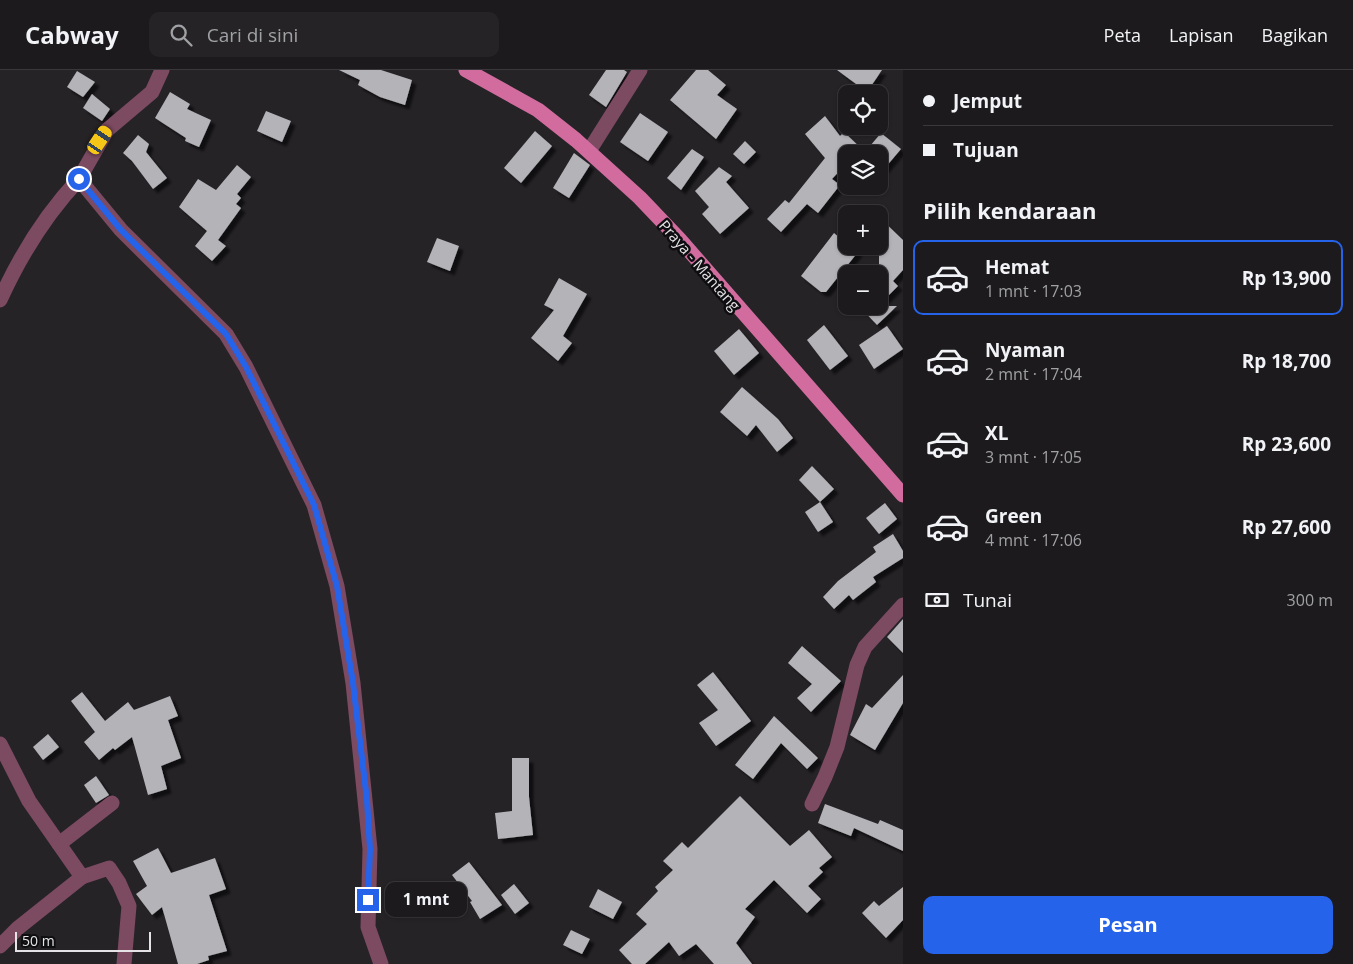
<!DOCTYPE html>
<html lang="id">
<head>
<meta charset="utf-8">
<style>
  body { margin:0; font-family:"Open Sans",sans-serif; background:#252326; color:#f1f3f6; height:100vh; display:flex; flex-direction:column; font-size:19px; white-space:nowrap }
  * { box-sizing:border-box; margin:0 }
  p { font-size:16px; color:#a0a1a4 }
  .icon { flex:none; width:28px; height:28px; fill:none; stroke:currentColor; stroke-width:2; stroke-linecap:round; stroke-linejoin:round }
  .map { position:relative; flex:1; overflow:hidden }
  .panel { display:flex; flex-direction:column; background:#1c1a1d; width:450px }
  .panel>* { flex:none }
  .banner { display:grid; align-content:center; height:110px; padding:0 20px; background:#1c1a1d }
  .fabs { position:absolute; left:838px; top:15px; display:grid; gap:10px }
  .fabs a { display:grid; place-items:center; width:50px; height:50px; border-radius:10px; background:#1c1a1d; box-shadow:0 1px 4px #0004,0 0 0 1px #3a383b; font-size:25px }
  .scale { position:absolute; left:15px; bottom:12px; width:136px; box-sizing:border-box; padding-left:5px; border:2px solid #e5e3e6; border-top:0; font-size:14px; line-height:18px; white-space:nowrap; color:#e5e3e6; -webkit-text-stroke:4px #0e0d0f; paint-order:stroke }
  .end { position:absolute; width:22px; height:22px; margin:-11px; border:6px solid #2563eb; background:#fff; box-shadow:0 0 0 2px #fff }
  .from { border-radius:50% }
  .bubble { position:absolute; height:35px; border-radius:10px; background:#1c1a1d; box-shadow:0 1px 4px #0004,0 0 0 1px #3a383b; font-size:16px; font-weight:700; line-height:35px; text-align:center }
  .car { position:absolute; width:15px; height:30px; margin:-15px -8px; border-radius:6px; box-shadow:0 0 4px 1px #0007; background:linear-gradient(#f5c518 24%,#345 0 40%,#f5c518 0 76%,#345 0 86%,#f5c518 0) }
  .banner b { display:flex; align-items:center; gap:18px; height:48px; font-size:19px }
  .banner b+b { border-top:1px solid #3a383b }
  .banner i { width:12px; height:12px; background:#f1f3f6 }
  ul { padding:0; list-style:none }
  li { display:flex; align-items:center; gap:15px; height:75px; margin:0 10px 8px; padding:0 10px; border:2px solid transparent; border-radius:10px }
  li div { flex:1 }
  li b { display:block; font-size:19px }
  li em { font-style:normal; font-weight:700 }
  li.current { border-color:#2563eb }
  li>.icon { width:45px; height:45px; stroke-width:1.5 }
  h2 { padding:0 20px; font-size:22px; line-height:60px }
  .pay { display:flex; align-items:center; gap:12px; height:55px; padding:0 20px; font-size:19px }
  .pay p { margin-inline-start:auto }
  .primary-button { display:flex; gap:10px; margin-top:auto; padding:10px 20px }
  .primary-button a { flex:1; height:58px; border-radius:10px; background:#2563eb; color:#fff; font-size:20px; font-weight:700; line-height:58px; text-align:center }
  header { display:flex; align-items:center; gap:30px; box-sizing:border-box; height:70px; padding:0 25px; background:#1c1a1d; border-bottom:1px solid #3a383b }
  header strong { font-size:24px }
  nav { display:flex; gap:28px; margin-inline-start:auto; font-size:18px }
  .search { width:350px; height:45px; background:#252326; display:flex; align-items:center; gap:12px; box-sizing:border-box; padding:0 18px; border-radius:10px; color:#a0a1a4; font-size:19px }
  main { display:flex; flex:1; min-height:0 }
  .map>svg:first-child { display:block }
  .building { fill:#b4b3b8; filter:url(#shadow) }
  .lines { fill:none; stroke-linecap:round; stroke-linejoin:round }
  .minor { stroke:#7c4a61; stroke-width:15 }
  .major { stroke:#d26c9e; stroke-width:15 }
  .route { stroke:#2563eb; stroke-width:6 }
  .labels { text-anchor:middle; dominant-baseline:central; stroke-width:5; stroke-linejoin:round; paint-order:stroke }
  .street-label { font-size:15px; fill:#e5e3e6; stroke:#0e0d0f }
</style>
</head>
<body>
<header>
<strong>Cabway</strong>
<div class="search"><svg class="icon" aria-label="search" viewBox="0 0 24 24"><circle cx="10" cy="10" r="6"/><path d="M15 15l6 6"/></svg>Cari di sini</div>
<nav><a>Peta</a><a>Lapisan</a><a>Bagikan</a></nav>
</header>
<main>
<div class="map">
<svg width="903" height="894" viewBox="0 0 903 894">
  <defs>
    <filter id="shadow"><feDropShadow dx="4.5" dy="4.5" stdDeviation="1" flood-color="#0009"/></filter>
  </defs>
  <rect width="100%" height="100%" fill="#262327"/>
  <g class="building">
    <polygon points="339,0 381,0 412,10 405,35 380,27 358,15 360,10"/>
    <polygon points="606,0 624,0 627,2 606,37 589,25"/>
    <polygon points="696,0 708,0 726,15 717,25 737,39 716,69 670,30"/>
    <polygon points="837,0 882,0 867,22"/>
    <polygon points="77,1 95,12 83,27 67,17"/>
    <polygon points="170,22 190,34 187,39 211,50 199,77 185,71 186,68 155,48"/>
    <polygon points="92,24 110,39 102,51 83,38"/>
    <polygon points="266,41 291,51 282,72 257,61"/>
    <polygon points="640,43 668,62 648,91 620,72"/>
    <polygon points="825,46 840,66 844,62 865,82 881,63 901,79 879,105 879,84 846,84 846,94 832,109 840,115 818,143 807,134 781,162 767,149 785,130 789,133 825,88 805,64"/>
    <polygon points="535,61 552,76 521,113 504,98"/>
    <polygon points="138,65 149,74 146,82 167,108 153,119 132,91 123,83"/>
    <polygon points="745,71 756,82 744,94 733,84"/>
    <polygon points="692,79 704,87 681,120 667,108"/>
    <polygon points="574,83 590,95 569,128 553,118"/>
    <polygon points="237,95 251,107 237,124 241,128 236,134 241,138 218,170 226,176 212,191 195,176 207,161 179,137 198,109 216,120"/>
    <polygon points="719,97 732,106 726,112 749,138 720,164 702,144 709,137 695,121"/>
    <polygon points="879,147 903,170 903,200 893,211 898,216 879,235"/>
    <polygon points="834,163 846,173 846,176 850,176 858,182 826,222 821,222 801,206"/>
    <polygon points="437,168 459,176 450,201 427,192"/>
    <polygon points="559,208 587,224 563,266 572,273 558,291 531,268 554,240 544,235"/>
    <polygon points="859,236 897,236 877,255"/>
    <polygon points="824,255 848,286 830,300 807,270"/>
    <polygon points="887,256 903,279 874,299 859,275"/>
    <polygon points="739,259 759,283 734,305 714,281"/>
    <polygon points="742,317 778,349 793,368 777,382 756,355 747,366 720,342"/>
    <polygon points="812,396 834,419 820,432 799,410"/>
    <polygon points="820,432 833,452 818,462 805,442"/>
    <polygon points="885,433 897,449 879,464 866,448"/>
    <polygon points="893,464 903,481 903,488 873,507 876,512 853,530 849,525 834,539 823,527 838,511 876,482 873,477"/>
    <polygon points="903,549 903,583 887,567"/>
    <polygon points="802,576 841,611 811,642 797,628 812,614 788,593"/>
    <polygon points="713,602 751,651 716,676 699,653 718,640 697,615"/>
    <polygon points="903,605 903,633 875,680 850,665 866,634 872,638"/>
    <polygon points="82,622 105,651 128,632 134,640 170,626 178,646 168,650 181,688 161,696 167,719 148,725 132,667 115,680 113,678 99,690 84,672 95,662 71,631"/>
    <polygon points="774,646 818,688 807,699 781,673 753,709 735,695"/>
    <polygon points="48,664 59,677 43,690 33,677"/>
    <polygon points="512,688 529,688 529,727 533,765 498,769 495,743 512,741"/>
    <polygon points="96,706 109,725 96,733 84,715"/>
    <polygon points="740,726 790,776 809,760 832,787 819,798 823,802 808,816 821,829 807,843 774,810 745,839 755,847 736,873 752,894 714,894 696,874 679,886 669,872 645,894 632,894 619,880 647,854 636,844 658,821 655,817 673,800 663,791 682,772 688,778"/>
    <polygon points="825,734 878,754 880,750 903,760 903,781 854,758 851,766 818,753"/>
    <polygon points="158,778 171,803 215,788 226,819 209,825 227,881 208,886 209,890 197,894 178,894 162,837 152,845 136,824 147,816 133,791"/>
    <polygon points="469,792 502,835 480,849 470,832 472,831 452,805"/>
    <polygon points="514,814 529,833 515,844 501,825"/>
    <polygon points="903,817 903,850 886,868 862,843 874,831 879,836"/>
    <polygon points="598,819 622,832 613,849 589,837"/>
    <polygon points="571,860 590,869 582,884 563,875"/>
  </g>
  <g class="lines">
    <g class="minor">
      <polyline points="162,0 152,22 107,60 79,109 121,160 226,264 246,297 314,435 337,516 353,613 370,779 368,857 381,894"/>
      <polyline points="589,81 640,0"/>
      <path d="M0,230c20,-44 46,-86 79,-121"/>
      <polyline points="0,674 29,731 59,774"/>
      <polyline points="812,734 825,707 837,677 857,595 865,577 903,535"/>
      <polyline points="82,807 109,798 119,813 129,836 124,894"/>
      <polyline points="0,876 18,858 82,807 59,774 112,733"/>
    </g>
    <polyline class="major" points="466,0 538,40 576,70 640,128 680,170 903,425"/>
  </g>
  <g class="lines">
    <polyline class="route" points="79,109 121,160 226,264 246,297 314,435 337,516 353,613 367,730 370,779 368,830"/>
  </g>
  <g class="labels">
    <g class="street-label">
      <text transform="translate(700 195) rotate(49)">Praya - Mantang</text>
    </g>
  </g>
</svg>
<div class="fabs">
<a><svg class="icon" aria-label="locate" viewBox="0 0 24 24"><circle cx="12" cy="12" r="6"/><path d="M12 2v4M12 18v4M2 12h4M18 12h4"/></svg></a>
<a><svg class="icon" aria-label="layers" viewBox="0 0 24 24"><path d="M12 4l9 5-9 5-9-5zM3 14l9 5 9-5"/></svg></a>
<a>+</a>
<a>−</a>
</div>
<div class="scale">50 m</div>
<i class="end from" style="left:79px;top:109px"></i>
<i class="end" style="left:368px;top:830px"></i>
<div class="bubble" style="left:385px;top:812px;width:82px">1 mnt</div>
<i class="car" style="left:100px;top:70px;rotate:34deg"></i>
</div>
<section class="panel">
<div class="banner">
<b><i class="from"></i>Jemput</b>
<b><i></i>Tujuan</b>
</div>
<h2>Pilih kendaraan</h2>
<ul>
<li class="current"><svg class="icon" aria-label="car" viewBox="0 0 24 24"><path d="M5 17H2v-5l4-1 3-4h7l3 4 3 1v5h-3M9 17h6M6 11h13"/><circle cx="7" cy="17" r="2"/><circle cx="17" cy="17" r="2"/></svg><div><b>Hemat</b><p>1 mnt · 17:03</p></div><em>Rp 13,900</em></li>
<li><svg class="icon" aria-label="car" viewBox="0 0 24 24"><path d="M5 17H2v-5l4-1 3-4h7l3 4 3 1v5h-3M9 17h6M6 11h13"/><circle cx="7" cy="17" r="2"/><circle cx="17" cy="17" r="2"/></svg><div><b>Nyaman</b><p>2 mnt · 17:04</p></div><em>Rp 18,700</em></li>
<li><svg class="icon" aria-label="car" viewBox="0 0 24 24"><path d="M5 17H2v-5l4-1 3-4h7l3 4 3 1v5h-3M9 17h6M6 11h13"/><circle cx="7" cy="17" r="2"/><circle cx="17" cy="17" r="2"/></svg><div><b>XL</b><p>3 mnt · 17:05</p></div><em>Rp 23,600</em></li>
<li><svg class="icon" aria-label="car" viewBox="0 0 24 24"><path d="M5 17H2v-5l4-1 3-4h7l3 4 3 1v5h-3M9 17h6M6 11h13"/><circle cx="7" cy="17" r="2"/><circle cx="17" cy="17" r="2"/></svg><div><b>Green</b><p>4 mnt · 17:06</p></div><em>Rp 27,600</em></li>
</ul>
<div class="pay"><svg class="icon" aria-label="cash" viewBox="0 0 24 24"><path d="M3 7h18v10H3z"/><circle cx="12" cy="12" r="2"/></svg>Tunai<p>300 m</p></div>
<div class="primary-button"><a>Pesan</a></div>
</section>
</main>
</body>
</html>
